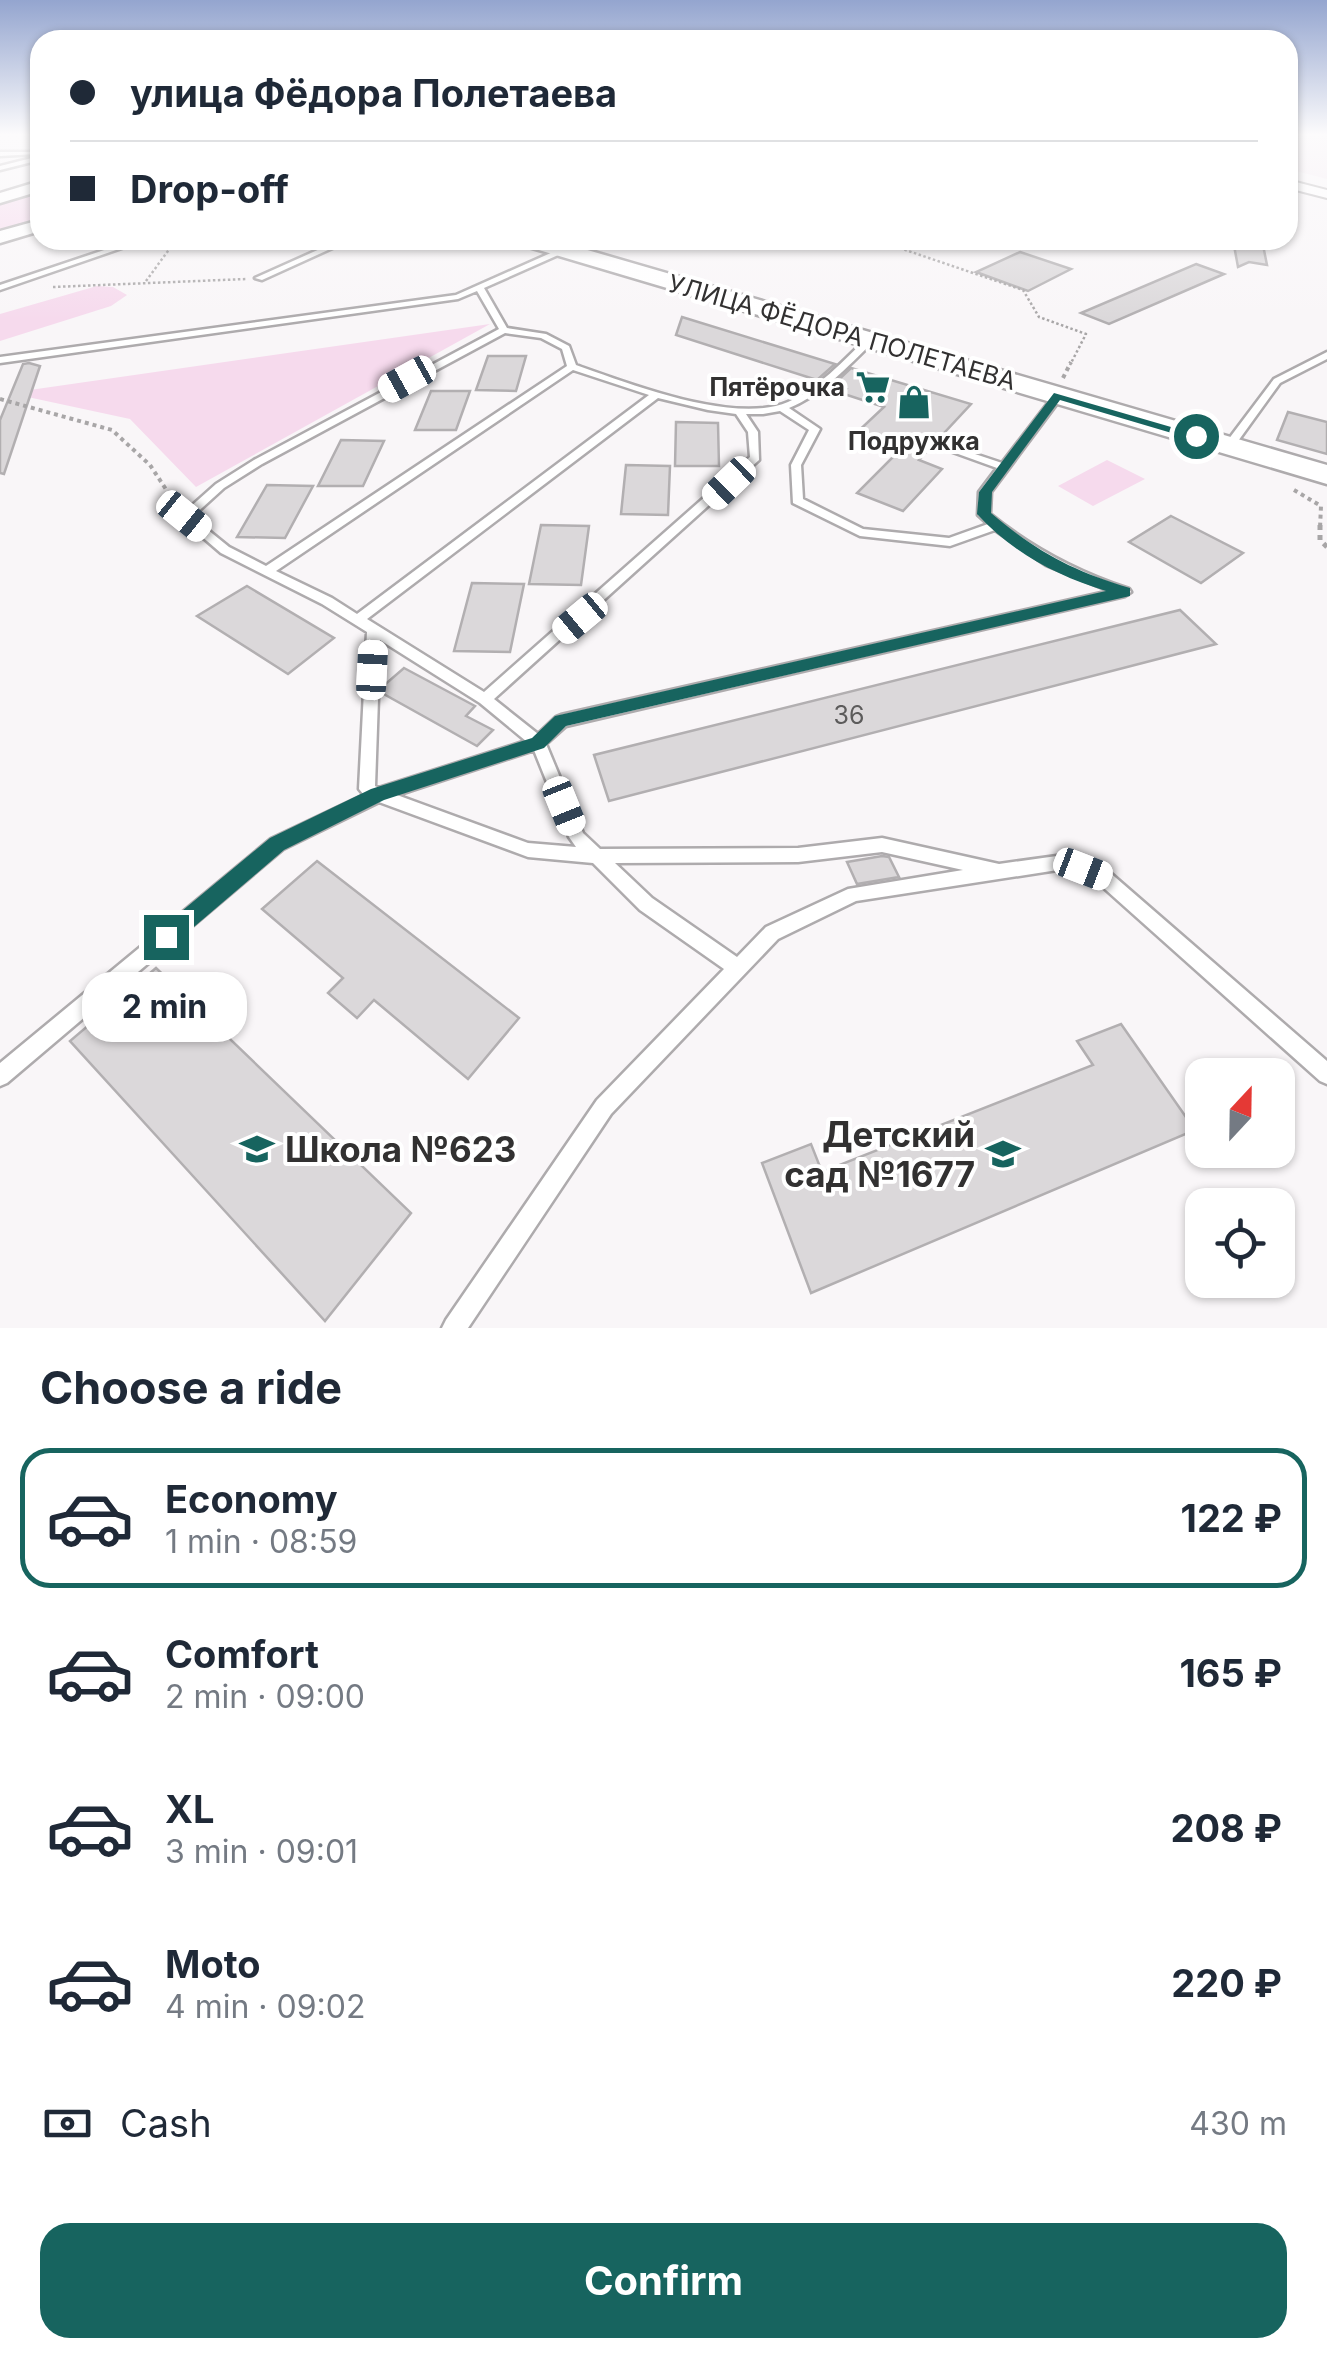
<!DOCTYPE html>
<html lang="en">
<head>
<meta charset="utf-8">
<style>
  body { margin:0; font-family:Inter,sans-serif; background:#f2f2f3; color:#1f2937; height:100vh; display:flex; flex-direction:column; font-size:38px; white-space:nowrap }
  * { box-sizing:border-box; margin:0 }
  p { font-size:32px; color:#747a83 }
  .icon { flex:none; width:55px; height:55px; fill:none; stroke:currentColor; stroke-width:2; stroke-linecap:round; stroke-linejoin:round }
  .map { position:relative; height:1328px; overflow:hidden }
  .details { display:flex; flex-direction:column; background:#fff; flex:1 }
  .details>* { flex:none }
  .banner { position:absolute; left:30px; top:30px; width:1268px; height:220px; border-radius:30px; box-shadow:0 2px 8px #0004; display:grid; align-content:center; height:220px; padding:0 40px; background:#fff }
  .needle { width:65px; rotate:22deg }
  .controls { position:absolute; left:1185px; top:1058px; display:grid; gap:20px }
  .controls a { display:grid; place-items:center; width:110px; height:110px; border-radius:20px; background:#fff; box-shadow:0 2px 8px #0004; font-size:50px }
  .end { position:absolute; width:45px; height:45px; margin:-22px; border:12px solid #17645f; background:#fff; box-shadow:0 0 0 5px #fff }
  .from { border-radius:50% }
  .bubble { position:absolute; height:70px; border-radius:30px; background:#fff; box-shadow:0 2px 8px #0004; font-size:32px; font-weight:700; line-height:70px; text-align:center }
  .car { position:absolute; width:30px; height:60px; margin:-30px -15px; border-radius:12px; box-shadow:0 0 8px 2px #0007; background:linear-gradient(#fff 24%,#345 0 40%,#fff 0 76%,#345 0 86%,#fff 0) }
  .banner b { display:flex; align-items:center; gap:35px; height:95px; font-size:38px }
  .banner b+b { border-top:2px solid #e0e1e3 }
  .banner i { width:25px; height:25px; background:#1f2937 }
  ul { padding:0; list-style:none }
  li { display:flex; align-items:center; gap:30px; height:140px; margin:0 20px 15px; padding:0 20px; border:5px solid transparent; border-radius:30px }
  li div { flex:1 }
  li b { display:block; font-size:38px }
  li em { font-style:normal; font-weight:700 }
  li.selected { border-color:#17645f }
  li>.icon { width:90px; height:90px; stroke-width:1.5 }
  h2 { padding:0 40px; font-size:45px; line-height:120px }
  .pay { display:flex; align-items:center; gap:25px; height:110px; padding:0 40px; font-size:38px }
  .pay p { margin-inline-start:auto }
  .primary-button { display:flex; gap:20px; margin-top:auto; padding:20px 40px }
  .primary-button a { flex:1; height:115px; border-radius:30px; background:#17645f; color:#fff; font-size:40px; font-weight:700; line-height:115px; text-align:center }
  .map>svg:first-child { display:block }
  .built { fill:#f3e9f0 }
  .green { fill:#f6daed }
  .building { fill:#dbd8da; stroke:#b2afb1; stroke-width:2.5 }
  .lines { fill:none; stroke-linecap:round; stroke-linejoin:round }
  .service-casing { stroke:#aeabad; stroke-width:5 }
  .minor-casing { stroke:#aeabad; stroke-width:4 }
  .tertiary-casing { stroke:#aeabad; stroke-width:5 }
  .secondary-casing { stroke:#aeabad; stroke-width:5 }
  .path-far2 { stroke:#a8a6a7; stroke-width:2.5; stroke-dasharray:2.5 2.5; stroke-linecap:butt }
  .path-far1 { stroke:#a8a6a7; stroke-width:4; stroke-dasharray:4 4; stroke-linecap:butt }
  .path { stroke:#a8a6a7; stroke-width:5; stroke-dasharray:5 5; stroke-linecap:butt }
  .service { fill:#fff; fill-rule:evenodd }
  .minor { fill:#fff; fill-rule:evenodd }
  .tertiary { fill:#fff; fill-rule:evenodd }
  .secondary { fill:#fff; fill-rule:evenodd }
  .route { fill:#17645f }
  .labels { text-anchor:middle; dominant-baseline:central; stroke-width:8; stroke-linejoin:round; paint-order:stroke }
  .far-street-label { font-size:25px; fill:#323131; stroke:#fff }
  .far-poi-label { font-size:25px; font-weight:bold; fill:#323131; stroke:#fff; text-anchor:end }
  .number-label { font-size:25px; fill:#5c5b5b }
  .near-poi-label { font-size:35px; font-weight:bold; fill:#323131; stroke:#fff; text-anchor:end }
</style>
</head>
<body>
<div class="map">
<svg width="1327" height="1328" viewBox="0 0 1327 1328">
  <rect width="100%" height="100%" fill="#f9f6f8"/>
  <polygon class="built" points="1288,134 1327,137 1327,179 1288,169"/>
  <g class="green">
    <polygon points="40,189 40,219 0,231 0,201"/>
    <polygon points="97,286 113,287 127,295 111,306 0,341 0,314"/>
    <polygon points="490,324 196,487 130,419 9,393"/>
    <polygon points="1107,460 1145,479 1093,506 1058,486"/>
  </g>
  <g class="building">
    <polygon points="1233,240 1262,240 1267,265 1249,262 1238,267"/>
    <polygon points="1020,252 1071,269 1028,291 976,272"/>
    <polygon points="1196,264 1224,274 1109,324 1081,313"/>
    <polygon points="682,317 835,364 817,380 676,335"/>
    <polygon points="488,356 526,356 516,391 476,390"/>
    <polygon points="29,363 40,366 4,474 0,473 0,420 23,364"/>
    <polygon points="851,368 971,404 919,460 942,469 903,511 857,493 897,453 852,437 884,407 841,393 846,389 833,385"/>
    <polygon points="431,391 470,391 456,430 415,430"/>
    <polygon points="1288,412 1327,422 1327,454 1277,440"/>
    <polygon points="676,422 718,423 719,466 675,466"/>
    <polygon points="341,440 384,441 363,486 318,486"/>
    <polygon points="626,465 670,466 668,515 621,514"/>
    <polygon points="267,485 313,486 285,538 237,537"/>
    <polygon points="1171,516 1243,553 1201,583 1129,542"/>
    <polygon points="541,525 589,526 581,585 529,584"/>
    <polygon points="472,583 524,584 510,652 454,651"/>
    <polygon points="247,586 334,638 288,674 197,616"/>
    <polygon points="1180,610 1216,644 609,801 594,755"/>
    <polygon points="404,668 475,706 466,716 493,730 477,746 382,693 382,687"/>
    <polygon points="882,856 889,857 899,877 857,884 847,862"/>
    <polygon points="317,861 519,1018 468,1079 374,1000 357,1018 328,993 343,978 262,909"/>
    <polygon points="156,968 411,1213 325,1321 70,1041"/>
    <polygon points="1121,1024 1195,1130 811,1293 762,1163 811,1144 822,1172 1093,1065 1077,1041"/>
  </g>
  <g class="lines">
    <g class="service-casing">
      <g id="service">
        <polygon points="0,152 34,152 37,154 0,156"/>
        <polygon points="40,156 40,160 0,170 0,166"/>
        <polygon points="134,240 145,240 0,290 0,285"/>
        <polygon points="340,240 350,240 262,280 255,278"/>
        <path d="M562,248h3v4l-81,36 23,40 39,6 23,12 7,19c54,19 159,60 212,37 31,-14 55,-41 79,-64h6v4c-26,25 -50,52 -84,66l31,21 -19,36 2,34 60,30 86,9 39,-14 -10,-9 1,-23 18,-24 -61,-22 5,-3 4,1 57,19 53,-69h6v4l-70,94 -1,22c43,35 87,58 139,75l2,3 -6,4 -559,130 -20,18 37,89 17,16 198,-1 84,-10 117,26 65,-9 44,16 219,190v23l-7,-3 -224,-200 -32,-12 -208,32 -78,38 -167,175 -143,214h-26l4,-8 151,-220 127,-131 -84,-59 -47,-47 -65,-6 -149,-55 -96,47 -276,234 -7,3v-23l271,-224 93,-44 -5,-6 8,-157 -45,-28 -101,-51 -42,-36 37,-33 38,-24 245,-131 -22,-38 -19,8 -458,64v-6l456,-62zM505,333l36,5 21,11 5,17 -301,200 -37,-19 -37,-30 32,-29 38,-24zM573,370l76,25 -292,219 -25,-16 -56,-27zM658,398l50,12 28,4 12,18 2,25 -266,235 -117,-73zM780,411l29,19 -18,35 2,38 67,33 90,10 45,-16 51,35 64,26 -549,124 -5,2 -18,17 -44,-35 265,-239 -1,-28 -12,-18h17zM380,640l100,63 46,38 -147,47 -4,-2zM534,750l35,87 7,10 -48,-4 -131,-48zM882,852l81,18 -115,19 -82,38 -29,30 -85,-59 -37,-35 183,-1z"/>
        <polygon points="1327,352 1327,359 1280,383 1233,448 1225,448 1225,444 1274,379"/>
      </g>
    </g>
    <g class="minor-casing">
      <polygon id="minor" points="1288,180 1327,190 1327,198 1288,188"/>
    </g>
    <g class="tertiary-casing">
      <g id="tertiary">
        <polygon points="40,181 40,191 0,203 0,193"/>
        <polygon points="40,220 40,231 0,243 0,231"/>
      </g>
    </g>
    <g class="secondary-casing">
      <polygon id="secondary" points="519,240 553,240 1327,465 1327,484 522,245"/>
    </g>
    <g class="path-far2">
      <polyline points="876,240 1023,290 1039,317 1086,334 1070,365"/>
      <polyline points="146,281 176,240"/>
      <polyline points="53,287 246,279"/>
    </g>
    <g class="path-far1">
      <polyline points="1063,378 1071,362"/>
      <polyline points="0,399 112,430 150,465 177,506"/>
      <polyline points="1294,490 1321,506 1320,528"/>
    </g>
    <polyline class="path" points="1320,525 1320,540 1327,547"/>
    <use href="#service" class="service"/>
    <use href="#minor" class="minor"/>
    <use href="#tertiary" class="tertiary"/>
    <use href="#secondary" class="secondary"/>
  </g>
  <linearGradient id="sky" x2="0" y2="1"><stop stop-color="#94a5cf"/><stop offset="0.42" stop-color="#fcfbfc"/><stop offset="1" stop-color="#fcfbfc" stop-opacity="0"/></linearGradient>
  <rect width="1327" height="320" fill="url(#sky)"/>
  <path class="route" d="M1054,393l148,43 -10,3 -132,-39 -68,92 -1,21c46,39 82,58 139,75v8l-564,130 -22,22 -160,52 -100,50 -110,94h-15l-3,-7 3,-7 111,-92 101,-49 161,-51 23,-22 551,-125c-49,-15 -93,-38 -129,-77l2,-22z"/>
  <defs>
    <g id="supermarket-bare" transform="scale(2.7)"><path d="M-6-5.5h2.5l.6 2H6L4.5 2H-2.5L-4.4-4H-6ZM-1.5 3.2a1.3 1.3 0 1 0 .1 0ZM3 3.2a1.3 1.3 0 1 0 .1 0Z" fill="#17645f" stroke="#fff" stroke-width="2.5" paint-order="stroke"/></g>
    <g id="shop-bare" transform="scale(2.7)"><path d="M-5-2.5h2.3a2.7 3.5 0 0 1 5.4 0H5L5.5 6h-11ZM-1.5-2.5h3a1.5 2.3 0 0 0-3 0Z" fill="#17645f" stroke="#fff" stroke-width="2.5" paint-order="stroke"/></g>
    <g id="school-bare" transform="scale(2.7)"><path d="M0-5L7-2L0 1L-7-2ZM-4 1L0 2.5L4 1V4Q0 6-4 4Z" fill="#17645f" stroke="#fff" stroke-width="2.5" paint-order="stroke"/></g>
  </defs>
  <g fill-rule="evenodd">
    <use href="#supermarket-bare" x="873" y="387"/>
    <use href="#shop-bare" x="914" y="402"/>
    <use href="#school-bare" x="257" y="1149"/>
    <use href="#school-bare" x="1003" y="1154"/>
  </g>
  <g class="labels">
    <g class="far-street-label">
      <text transform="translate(842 332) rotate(16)">УЛИЦА ФЁДОРА ПОЛЕТАЕВА</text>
    </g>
    <g class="far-poi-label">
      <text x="845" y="387">Пятёрочка</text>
      <text x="914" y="441" text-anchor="middle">Подружка</text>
    </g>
    <g class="number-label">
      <text x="849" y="715">36</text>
    </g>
    <g class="near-poi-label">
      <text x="975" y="1134">Детский<tspan x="975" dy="40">сад №1677</tspan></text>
      <text x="285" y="1149" text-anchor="start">Школа №623</text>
    </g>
  </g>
</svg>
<div class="controls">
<a><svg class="needle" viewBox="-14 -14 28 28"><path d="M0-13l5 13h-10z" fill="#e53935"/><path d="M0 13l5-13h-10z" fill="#747a83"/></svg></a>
<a><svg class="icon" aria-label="locate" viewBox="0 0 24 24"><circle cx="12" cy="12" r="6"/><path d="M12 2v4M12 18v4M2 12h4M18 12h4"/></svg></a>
</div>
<i class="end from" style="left:1196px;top:436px"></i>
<i class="end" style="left:166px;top:937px"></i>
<div class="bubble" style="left:82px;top:972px;width:165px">2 min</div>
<i class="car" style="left:407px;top:379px;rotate:241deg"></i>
<i class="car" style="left:729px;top:483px;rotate:226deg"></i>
<i class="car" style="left:184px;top:516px;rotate:129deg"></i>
<i class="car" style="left:580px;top:618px;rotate:230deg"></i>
<i class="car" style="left:372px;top:670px;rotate:3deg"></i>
<i class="car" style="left:564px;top:806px;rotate:158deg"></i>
<i class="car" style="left:1083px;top:869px;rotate:111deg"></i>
<div class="banner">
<b><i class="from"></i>улица Фёдора Полетаева</b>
<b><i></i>Drop-off</b>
</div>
</div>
<section class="details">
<h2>Choose a ride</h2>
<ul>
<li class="selected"><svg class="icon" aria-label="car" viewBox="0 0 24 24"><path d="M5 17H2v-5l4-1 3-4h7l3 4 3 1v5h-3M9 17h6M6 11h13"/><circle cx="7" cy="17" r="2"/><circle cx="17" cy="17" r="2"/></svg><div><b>Economy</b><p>1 min · 08:59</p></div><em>122 ₽</em></li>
<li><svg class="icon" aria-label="car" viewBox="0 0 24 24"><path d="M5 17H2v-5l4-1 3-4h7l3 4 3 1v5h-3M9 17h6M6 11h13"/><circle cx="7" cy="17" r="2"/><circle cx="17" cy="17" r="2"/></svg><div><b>Comfort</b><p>2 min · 09:00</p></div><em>165 ₽</em></li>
<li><svg class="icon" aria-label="car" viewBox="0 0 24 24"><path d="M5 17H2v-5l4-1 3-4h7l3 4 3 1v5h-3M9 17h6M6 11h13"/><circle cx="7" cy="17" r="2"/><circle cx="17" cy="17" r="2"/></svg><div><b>XL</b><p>3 min · 09:01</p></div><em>208 ₽</em></li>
<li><svg class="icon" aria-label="car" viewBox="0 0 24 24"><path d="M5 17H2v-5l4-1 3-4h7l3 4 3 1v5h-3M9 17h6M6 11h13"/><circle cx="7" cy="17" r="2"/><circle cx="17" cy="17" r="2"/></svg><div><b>Moto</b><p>4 min · 09:02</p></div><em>220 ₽</em></li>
</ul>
<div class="pay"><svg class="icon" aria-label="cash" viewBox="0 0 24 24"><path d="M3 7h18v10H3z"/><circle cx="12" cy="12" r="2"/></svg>Cash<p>430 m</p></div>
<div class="primary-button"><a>Confirm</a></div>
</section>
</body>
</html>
